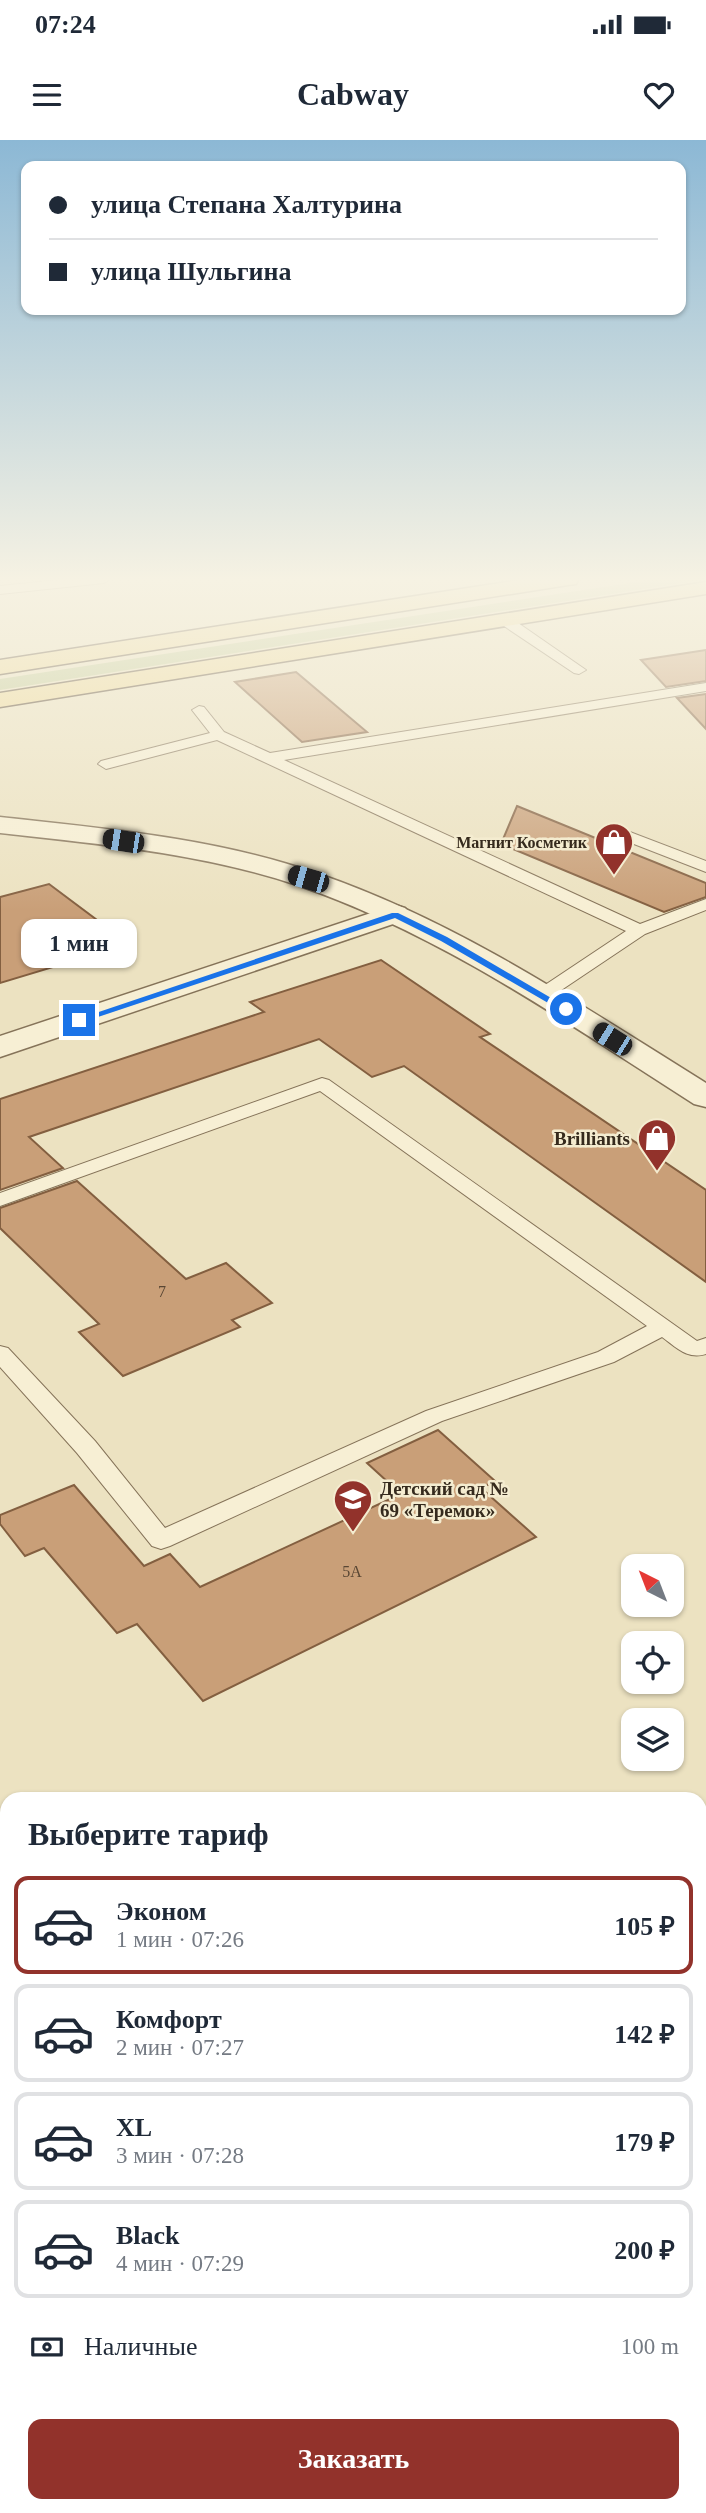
<!DOCTYPE html>
<html lang="ru">
<head>
<meta charset="utf-8">
<style>
  body { margin:0; font-family:Georgia,serif; background:#f2f2f3; color:#1f2937; height:100vh; display:flex; flex-direction:column; font-size:26px; white-space:nowrap }
  * { box-sizing:border-box; margin:0 }
  p { font-size:23px; color:#747a83 }
  .icon { flex:none; width:38px; height:38px; fill:none; stroke:currentColor; stroke-width:2; stroke-linecap:round; stroke-linejoin:round }
  .map { position:relative; flex:1; overflow:hidden }
  .details { position:absolute; left:0px; top:1652px; width:707px; height:721px; display:flex; flex-direction:column; background:#fff; border-radius:21px 21px 0 0; box-shadow:0 2px 5px #0004 }
  .details>* { flex:none }
  .guide { position:absolute; left:21px; top:21px; width:665px; height:154px; border-radius:14px; box-shadow:0 2px 5px #0004; display:grid; align-content:center; height:154px; padding:0 28px; background:#fff }
  .needle { width:46px; rotate:318deg }
  .buttons { position:absolute; left:621px; top:1414px; display:grid; gap:14px }
  .buttons a { display:grid; place-items:center; width:63px; height:63px; border-radius:14px; background:#fff; box-shadow:0 2px 5px #0004; font-size:35px }
  .end { position:absolute; width:32px; height:32px; margin:-16px; border:9px solid #1a73e8; background:#fff; box-shadow:0 0 0 4px #fff }
  .from { border-radius:50% }
  .bubble { position:absolute; height:49px; border-radius:14px; background:#fff; box-shadow:0 2px 5px #0004; font-size:23px; font-weight:600; line-height:49px; text-align:center }
  .car { position:absolute; width:21px; height:42px; margin:-21px -10px; border-radius:9px; box-shadow:0 0 5px 2px #0007; background:linear-gradient(#222 24%,#8ab4d8 0 40%,#222 0 76%,#8ab4d8 0 86%,#222 0) }
  .guide b { display:flex; align-items:center; gap:24px; height:66px; font-size:26px }
  .guide b+b { border-top:2px solid #e0e1e3 }
  .guide i { width:18px; height:18px; background:#1f2937 }
  ul { padding:0; list-style:none }
  li { display:flex; align-items:center; gap:21px; height:98px; margin:0 14px 10px; padding:0 14px; border:4px solid #e0e1e3; border-radius:14px }
  li div { flex:1 }
  li b { display:block; font-size:26px }
  li em { font-style:normal; font-weight:600 }
  li.active { border-color:#92322b }
  li>.icon { width:63px; height:63px; stroke-width:1.5 }
  h2 { padding:0 28px; font-size:32px; line-height:84px }
  .pay { display:flex; align-items:center; gap:18px; height:77px; padding:0 28px; font-size:26px }
  .pay p { margin-inline-start:auto }
  .action { display:flex; gap:14px; margin-top:auto; padding:14px 28px }
  .action a { flex:1; height:80px; border-radius:14px; background:#92322b; color:#fff; font-size:28px; font-weight:600; line-height:80px; text-align:center }
  .status { display:flex; justify-content:space-between; align-items:center; height:49px; padding:0 35px; background:#fff; direction:ltr }
  .status svg { height:19px; fill:currentColor }
  header { display:flex; justify-content:space-between; align-items:center; height:91px; padding:0 28px; background:#fff; font-size:32px; font-weight:600 }
  .map>svg:first-child { display:block }
  .green { fill:#c0ca95 }
  .building { fill:#c99f78; stroke:#835f40; stroke-width:2 }
  .lines { fill:none; stroke-linecap:round; stroke-linejoin:round }
  .service-casing { stroke:#857359; stroke-width:2 }
  .minor-casing { stroke:#857359; stroke-width:3 }
  .tertiary-casing { stroke:#857359; stroke-width:3 }
  .primary-casing { stroke:#53412d; stroke-width:3 }
  .service { fill:#f7efd4; fill-rule:evenodd }
  .minor { fill:#f7efd4; fill-rule:evenodd }
  .tertiary { fill:#f7efd4; fill-rule:evenodd }
  .primary { fill:#efda99; fill-rule:evenodd }
  .route { fill:#1a73e8 }
  .labels { text-anchor:middle; dominant-baseline:central; stroke-width:5; stroke-linejoin:round; paint-order:stroke }
  .far-poi-label { font-size:16px; font-weight:bold; fill:#352a1d; stroke:#f4ecd0; text-anchor:end }
  .number-label { font-size:16px; fill:#5a4734 }
  .poi-label { font-size:19px; font-weight:bold; fill:#352a1d; stroke:#f4ecd0; text-anchor:end }
</style>
</head>
<body>
<div class="status"><b>07:24</b><svg viewBox="0 0 49 12"><path d="M0 12V9h3v3zM5 12V6h3v6zM10 12V3h3v9zM15 12V0h3v12zM26 1h20v11H26zM47 4h2v5h-2z"/></svg></div>
<header><svg class="icon" aria-label="menu" viewBox="0 0 24 24"><path d="M4 6h16M4 12h16M4 18h16"/></svg>Cabway<svg class="icon" aria-label="heart" viewBox="0 0 24 24"><path d="M12 20l-8-8c-3-5 5-10 8-4 3-6 11-1 8 4z"/></svg></header>
<div class="map">
<svg width="706" height="2373" viewBox="0 0 706 2373">
  <rect width="100%" height="100%" fill="#ece2c1"/>
  <polygon class="green" points="656,439 706,439 0,550 0,539"/>
  <g class="building">
    <polygon points="706,510 706,541 666,547 641,520"/>
    <polygon points="296,532 367,592 302,602 235,542"/>
    <polygon points="706,554 706,589 677,558"/>
    <polygon points="517,666 706,743 706,757 664,772 501,704"/>
    <polygon points="49,744 125,801 90,813 93,815 0,843 0,757"/>
    <polygon points="381,820 490,894 480,897 706,1050 706,1142 404,926 372,937 319,899 29,997 63,1028 0,1050 0,959 264,872 250,862"/>
    <polygon points="77,1041 186,1139 226,1123 272,1163 232,1180 240,1187 123,1236 79,1192 99,1184 0,1088 0,1068"/>
    <polygon points="438,1290 495,1341 481,1348 536,1397 203,1561 137,1484 117,1493 44,1408 25,1416 0,1384 0,1375 74,1345 144,1426 170,1414 200,1447 401,1354 367,1323"/>
  </g>
  <g class="lines">
    <g class="service-casing">
      <g id="service">
        <polygon points="68,439 110,439 104,443 0,454 0,446"/>
        <polygon points="503,475 508,476 586,530 579,534 574,533 498,482 496,479"/>
        <polygon points="706,543 706,551 284,620 640,784 706,759 706,770 645,794 548,859 536,859 533,855 536,851 626,791 217,600 106,629 98,624 101,621 210,593 192,570 199,566 204,567 224,592 270,613"/>
        <polygon points="609,684 706,721 706,732 603,692 601,689"/>
        <path d="M322,938l7,2 368,261 9,-3v16c-19,6 -30,-7 -44,-17l-48,25 -172,59 -272,125 -9,3 -9,-3 -75,-93 -77,-86v-21l8,2 87,93 70,87 261,-117 172,-59 49,-26 -327,-235 -320,115v-13z"/>
        <polygon points="706,1677 706,1703 700,1705 700,1679"/>
        <polygon points="7,1893 7,1922 0,1924 0,1895"/>
        <polygon points="700,1923 706,1925 706,1960 700,1958"/>
      </g>
    </g>
    <g class="minor-casing">
      <polygon id="minor" points="395,765 405,768 410,774 405,780 0,917 0,896"/>
    </g>
    <g class="tertiary-casing">
      <path id="tertiary" d="M0,677c107,12 217,21 319,57 139,48 262,131 387,209v24l-12,-3c-127,-81 -253,-170 -397,-219 -96,-32 -198,-41 -297,-52z"/>
    </g>
    <g class="primary-casing">
      <g id="primary">
        <polygon points="526,439 579,439 576,444 568,445 0,534 0,520"/>
        <polygon points="706,442 706,454 0,567 0,553"/>
      </g>
    </g>
    <use href="#service" class="service"/>
    <use href="#minor" class="minor"/>
    <use href="#tertiary" class="tertiary"/>
    <use href="#primary" class="primary"/>
  </g>
  <linearGradient id="sky" x2="0" y2="1"><stop stop-color="#8cb8d5"/><stop offset="0.57" stop-color="#f6f2e3"/><stop offset="1" stop-color="#f6f2e3" stop-opacity="0"/></linearGradient>
  <rect width="706" height="771" fill="url(#sky)"/>
  <polygon class="route" points="392,773 398,773 447,797 570,869 562,871 441,801 395,778 83,882 75,880"/>
  <defs>
    <g id="shop-pin" transform="scale(2.0125)"><path d="M0 17L-7.5 6A9.5 9.5 0 1 1 7.5 6Z" fill="#92322b" stroke="#f4ecd0"/><path d="M-5-2.5h2.3a2.7 3.5 0 0 1 5.4 0H5L5.5 6h-11ZM-1.5-2.5h3a1.5 2.3 0 0 0-3 0Z" fill="#fff"/></g>
    <g id="school-pin" transform="scale(2.0125)"><path d="M0 17L-7.5 6A9.5 9.5 0 1 1 7.5 6Z" fill="#92322b" stroke="#f4ecd0"/><path d="M0-5L7-2L0 1L-7-2ZM-4 1L0 2.5L4 1V4Q0 6-4 4Z" fill="#fff"/></g>
  </defs>
  <g fill-rule="evenodd">
    <use href="#shop-pin" x="614" y="702"/>
    <use href="#shop-pin" x="657" y="998"/>
    <use href="#school-pin" x="353" y="1359"/>
  </g>
  <g class="labels">
    <g class="far-poi-label">
      <text x="587" y="702">Магнит Косметик</text>
    </g>
    <g class="number-label">
      <text x="162" y="1151">7</text>
      <text x="352" y="1431">5А</text>
    </g>
    <g class="poi-label">
      <text x="630" y="998">Brilliants</text>
      <text x="380" y="1348" text-anchor="start">Детский сад №<tspan x="380" dy="22">69 «Теремок»</tspan></text>
    </g>
  </g>
</svg>
<div class="buttons">
<a><svg class="needle" viewBox="-14 -14 28 28"><path d="M0-13l5 13h-10z" fill="#e53935"/><path d="M0 13l5-13h-10z" fill="#747a83"/></svg></a>
<a><svg class="icon" aria-label="locate" viewBox="0 0 24 24"><circle cx="12" cy="12" r="6"/><path d="M12 2v4M12 18v4M2 12h4M18 12h4"/></svg></a>
<a><svg class="icon" aria-label="layers" viewBox="0 0 24 24"><path d="M12 4l9 5-9 5-9-5zM3 14l9 5 9-5"/></svg></a>
</div>
<i class="end from" style="left:566px;top:869px"></i>
<i class="end" style="left:79px;top:880px"></i>
<div class="bubble" style="left:21px;top:779px;width:116px">1 мин</div>
<i class="car" style="left:123px;top:701px;rotate:279deg"></i>
<i class="car" style="left:308px;top:739px;rotate:286deg"></i>
<i class="car" style="left:612px;top:899px;rotate:302deg"></i>
<div class="guide">
<b><i class="from"></i>улица Степана Халтурина</b>
<b><i></i>улица Шульгина</b>
</div>
<section class="details">
<h2>Выберите тариф</h2>
<ul>
<li class="active"><svg class="icon" aria-label="car" viewBox="0 0 24 24"><path d="M5 17H2v-5l4-1 3-4h7l3 4 3 1v5h-3M9 17h6M6 11h13"/><circle cx="7" cy="17" r="2"/><circle cx="17" cy="17" r="2"/></svg><div><b>Эконом</b><p>1 мин · 07:26</p></div><em>105 ₽</em></li>
<li><svg class="icon" aria-label="car" viewBox="0 0 24 24"><path d="M5 17H2v-5l4-1 3-4h7l3 4 3 1v5h-3M9 17h6M6 11h13"/><circle cx="7" cy="17" r="2"/><circle cx="17" cy="17" r="2"/></svg><div><b>Комфорт</b><p>2 мин · 07:27</p></div><em>142 ₽</em></li>
<li><svg class="icon" aria-label="car" viewBox="0 0 24 24"><path d="M5 17H2v-5l4-1 3-4h7l3 4 3 1v5h-3M9 17h6M6 11h13"/><circle cx="7" cy="17" r="2"/><circle cx="17" cy="17" r="2"/></svg><div><b>XL</b><p>3 мин · 07:28</p></div><em>179 ₽</em></li>
<li><svg class="icon" aria-label="car" viewBox="0 0 24 24"><path d="M5 17H2v-5l4-1 3-4h7l3 4 3 1v5h-3M9 17h6M6 11h13"/><circle cx="7" cy="17" r="2"/><circle cx="17" cy="17" r="2"/></svg><div><b>Black</b><p>4 мин · 07:29</p></div><em>200 ₽</em></li>
</ul>
<div class="pay"><svg class="icon" aria-label="cash" viewBox="0 0 24 24"><path d="M3 7h18v10H3z"/><circle cx="12" cy="12" r="2"/></svg>Наличные<p>100 m</p></div>
<div class="action"><a>Заказать</a></div>
</section>
</div>
</body>
</html>
